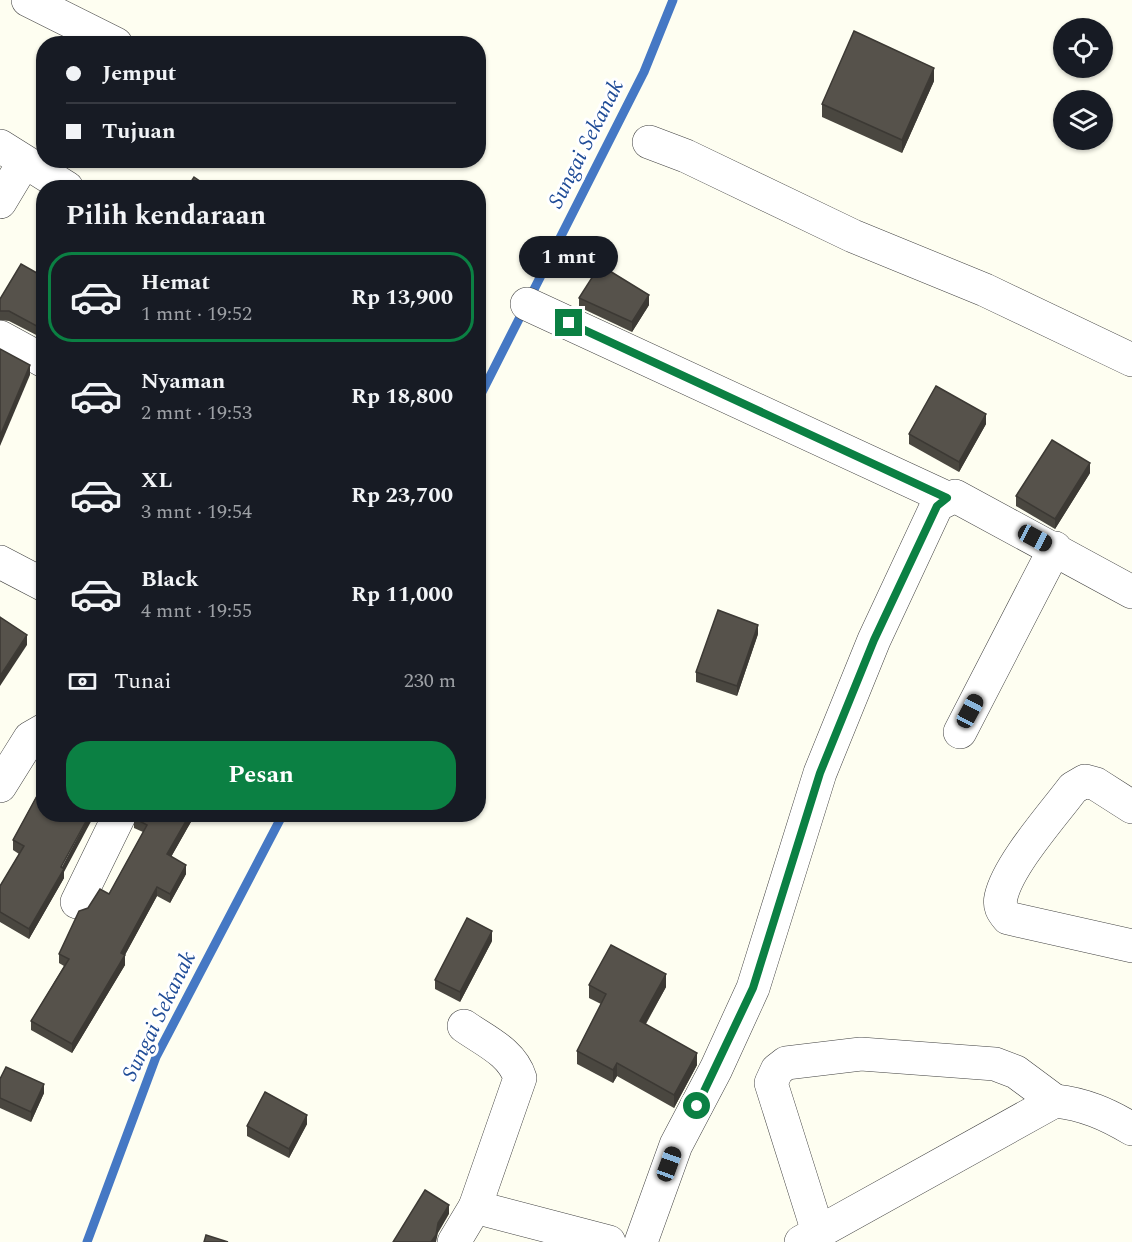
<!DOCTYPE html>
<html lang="id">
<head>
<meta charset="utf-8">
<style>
  body { margin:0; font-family:Spectral,serif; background:#20242c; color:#f1f3f6; height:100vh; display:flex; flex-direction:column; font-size:22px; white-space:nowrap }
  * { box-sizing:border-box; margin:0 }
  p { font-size:20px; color:#9ea1a6 }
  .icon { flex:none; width:33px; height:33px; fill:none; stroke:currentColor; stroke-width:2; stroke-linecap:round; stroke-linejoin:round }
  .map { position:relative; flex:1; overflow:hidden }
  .sheet { position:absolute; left:36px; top:180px; width:450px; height:642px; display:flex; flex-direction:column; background:#171b24; border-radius:24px; box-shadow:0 2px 4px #0004 }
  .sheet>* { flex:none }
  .top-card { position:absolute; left:36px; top:36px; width:450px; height:132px; border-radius:24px; box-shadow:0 2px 4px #0004; display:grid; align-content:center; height:132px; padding:0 30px; background:#171b24 }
  .fabs { position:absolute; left:1053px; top:18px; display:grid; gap:12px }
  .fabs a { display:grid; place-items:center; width:60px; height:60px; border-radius:50%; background:#171b24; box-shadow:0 2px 4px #0004; font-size:30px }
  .end { position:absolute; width:27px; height:27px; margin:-14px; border:8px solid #0b8043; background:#fff; box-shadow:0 0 0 3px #fff }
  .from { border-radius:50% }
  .bubble { position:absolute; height:42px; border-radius:21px; background:#171b24; box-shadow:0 2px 4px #0004; font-size:20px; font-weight:700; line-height:42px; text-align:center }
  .car { position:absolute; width:18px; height:36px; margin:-18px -9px; border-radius:8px; box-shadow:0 0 4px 2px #0007; background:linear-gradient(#222 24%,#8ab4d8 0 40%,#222 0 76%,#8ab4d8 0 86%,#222 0) }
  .top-card b { display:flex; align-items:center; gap:21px; height:57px; font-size:22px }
  .top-card b+b { border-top:2px solid #363941 }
  .top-card i { width:15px; height:15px; background:#f1f3f6 }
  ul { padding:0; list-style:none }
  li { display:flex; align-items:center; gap:18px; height:90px; margin:0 12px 9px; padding:0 18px; border:3px solid transparent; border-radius:24px }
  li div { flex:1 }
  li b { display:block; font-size:22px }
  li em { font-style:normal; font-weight:700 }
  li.selected { border-color:#0b8043 }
  li>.icon { width:54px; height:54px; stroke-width:1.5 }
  h2 { padding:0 30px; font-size:27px; line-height:72px }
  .pay { display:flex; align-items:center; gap:15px; height:66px; padding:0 30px; font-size:22px }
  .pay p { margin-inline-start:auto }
  .cta { display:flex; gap:12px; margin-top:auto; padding:12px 30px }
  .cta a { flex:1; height:69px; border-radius:24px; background:#0b8043; color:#fff; font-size:24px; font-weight:700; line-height:69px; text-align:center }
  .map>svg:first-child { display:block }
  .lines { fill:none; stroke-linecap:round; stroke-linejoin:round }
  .stream { stroke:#4578c4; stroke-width:9 }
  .minor-casing { stroke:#414141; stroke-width:34 }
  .minor { stroke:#fff; stroke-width:33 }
  .wall { fill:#4a4740 }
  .shaded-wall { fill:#3c3934 }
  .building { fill:#56524b; stroke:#3c3934; stroke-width:1.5 }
  .route { stroke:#0b8043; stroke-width:8 }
  .labels { text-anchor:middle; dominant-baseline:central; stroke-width:6; stroke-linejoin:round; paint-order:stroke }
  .water-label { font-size:22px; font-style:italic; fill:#204c97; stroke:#fff }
</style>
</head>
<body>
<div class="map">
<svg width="1132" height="1242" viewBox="0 0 1132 1242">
  <rect width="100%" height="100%" fill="#fefef1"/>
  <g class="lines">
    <g class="stream">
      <polyline points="478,400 644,72 673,0"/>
      <polyline points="87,1242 156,1057 283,814"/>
    </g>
    <g class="minor-casing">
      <g id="minor">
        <polyline points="28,0 116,44"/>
        <polyline points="649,142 686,156 853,236 985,290 1132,360"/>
        <polyline points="0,146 67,188"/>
        <polyline points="0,202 24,162"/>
        <polyline points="527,304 947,498"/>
        <polyline points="0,337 44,361"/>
        <polyline points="0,562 44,585"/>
        <polyline points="960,732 1055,548"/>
        <polyline points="0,786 30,738 44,730"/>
        <path d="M1132,807l-36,-23 -11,-3 -12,7c-21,28 -65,77 -72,109 -2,9 1,14 7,21l124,28"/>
        <polyline points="77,902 120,814"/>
        <polyline points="475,1207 609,1242"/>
        <polyline points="818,1232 771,1083 777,1070 786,1063 861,1054 995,1064 1016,1072 1055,1101"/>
        <path d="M454,1242l21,-35 45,-129c-8,-26 -35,-37 -56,-52"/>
        <polyline points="641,1242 676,1145 716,1069 753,988 820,773 874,640 937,505 955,496 1132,592"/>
        <path d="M801,1242l254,-141c29,3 52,13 77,28"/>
      </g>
    </g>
    <use href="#minor" class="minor"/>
  </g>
  <g class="wall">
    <polygon points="934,81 902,153 822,117 822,104"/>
    <polygon points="44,277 44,339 9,321 0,320 0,299"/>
    <polygon points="579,298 649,305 632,332 579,307"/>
    <polygon points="986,424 959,472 909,444 909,434"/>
    <polygon points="1090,473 1055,529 1016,506 1016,496"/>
    <polygon points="758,634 737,696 696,682 696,672"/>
    <polygon points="44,767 44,814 64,872 64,878 29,939 0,922 0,886 19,854 13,850 13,840 43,784 40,782 40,773"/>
    <polygon points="192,814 192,820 171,857 186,874 170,903 157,896 125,955 125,965 72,1053 31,1030 31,1021 64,966 59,963 59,954 88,908 109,894 143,832 134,828 134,818"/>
    <polygon points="492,941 460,1002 435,989 435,980"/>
    <polygon points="589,985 666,987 646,1024 697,1065 674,1108 617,1076 613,1083 577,1064 577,1051 601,1004 589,998"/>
    <polygon points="0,1079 44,1093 31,1122 0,1108"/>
    <polygon points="307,1124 289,1158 247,1136 247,1126"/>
  </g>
  <g class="shaded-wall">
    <polygon points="934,68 934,81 902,153 902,140"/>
    <polygon points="649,295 649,305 632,332 632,322"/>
    <polygon points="30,365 30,375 0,446 0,436"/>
    <polygon points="986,414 986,424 959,472 959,462"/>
    <polygon points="1090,463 1090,473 1055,529 1055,519"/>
    <polygon points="758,625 758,634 737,696 737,686"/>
    <polygon points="27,635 27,645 0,686 0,676"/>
    <polygon points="90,814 95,814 64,872 64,878 29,939 29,929"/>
    <polygon points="190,814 192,814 192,820 167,864 167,854"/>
    <polygon points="186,865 186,874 170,903 170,894"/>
    <polygon points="157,887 157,896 121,962 121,953"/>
    <polygon points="492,931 492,941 460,1002 460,992"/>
    <polygon points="125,955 125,965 72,1053 72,1044"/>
    <polygon points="666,974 666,987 640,1033 640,1021"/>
    <polygon points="697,1053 697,1065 674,1108 674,1095"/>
    <polygon points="617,1063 617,1076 613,1083 613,1070"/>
    <polygon points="44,1084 44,1093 31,1122 31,1112"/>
    <polygon points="307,1115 307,1124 289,1158 289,1149"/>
    <polygon points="449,1205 449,1214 438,1233 436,1242 431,1242 438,1223"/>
  </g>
  <g class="building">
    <polygon points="854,31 934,68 902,140 822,104"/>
    <polygon points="194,177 210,188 187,188"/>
    <polygon points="21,264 44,277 44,330 9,311 0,311 0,299"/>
    <polygon points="600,265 649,295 632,322 579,298"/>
    <polygon points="0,349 30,365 0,436"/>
    <polygon points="936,386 986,414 959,462 909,434"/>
    <polygon points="1052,440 1090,463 1055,519 1016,496"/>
    <polygon points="718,610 758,625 737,686 696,672"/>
    <polygon points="0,617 27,635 0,676"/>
    <polygon points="44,767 44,774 40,773"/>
    <polygon points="44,783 44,814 90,814 61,867 64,869 29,929 0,912 0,886 24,846 13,840"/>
    <polygon points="135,814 190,814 167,854 186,865 170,894 157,887 121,953 125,955 72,1044 31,1021 69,959 59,954 79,911 88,908 100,889 109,894 147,825 134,818"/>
    <polygon points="467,918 492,931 460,992 435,980"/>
    <polygon points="611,945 666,974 640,1021 697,1053 674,1095 617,1063 613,1070 577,1051 606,994 589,985"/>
    <polygon points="6,1067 44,1084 31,1112 0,1098 0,1079"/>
    <polygon points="265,1092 307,1115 289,1149 247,1126"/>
    <polygon points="425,1190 449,1205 438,1223 436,1235 431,1242 393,1242"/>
    <polygon points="206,1235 228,1242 204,1242"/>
  </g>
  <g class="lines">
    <polyline class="route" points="569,323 947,498 937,506 874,640 820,773 753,988 697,1106"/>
  </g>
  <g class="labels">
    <g class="water-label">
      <text transform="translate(586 144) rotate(-63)">Sungai Sekanak</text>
      <text transform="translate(159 1016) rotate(-64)">Sungai Sekanak</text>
    </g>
  </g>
</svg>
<div class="fabs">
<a><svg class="icon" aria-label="locate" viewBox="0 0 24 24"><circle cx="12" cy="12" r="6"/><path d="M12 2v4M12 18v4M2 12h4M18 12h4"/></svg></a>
<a><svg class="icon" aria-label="layers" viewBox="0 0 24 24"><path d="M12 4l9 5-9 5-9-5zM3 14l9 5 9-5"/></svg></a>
</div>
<i class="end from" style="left:697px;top:1106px"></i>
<i class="end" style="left:569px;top:323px"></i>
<div class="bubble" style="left:519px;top:236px;width:99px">1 mnt</div>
<i class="car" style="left:1035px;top:538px;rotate:118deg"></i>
<i class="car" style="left:970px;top:711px;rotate:28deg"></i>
<i class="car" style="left:669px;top:1164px;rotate:20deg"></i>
<div class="top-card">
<b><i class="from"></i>Jemput</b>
<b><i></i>Tujuan</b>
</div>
<section class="sheet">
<h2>Pilih kendaraan</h2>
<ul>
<li class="selected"><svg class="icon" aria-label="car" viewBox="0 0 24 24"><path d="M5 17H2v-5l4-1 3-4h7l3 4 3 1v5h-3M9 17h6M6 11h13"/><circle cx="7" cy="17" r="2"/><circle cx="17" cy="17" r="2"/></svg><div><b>Hemat</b><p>1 mnt · 19:52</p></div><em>Rp 13,900</em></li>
<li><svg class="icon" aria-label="car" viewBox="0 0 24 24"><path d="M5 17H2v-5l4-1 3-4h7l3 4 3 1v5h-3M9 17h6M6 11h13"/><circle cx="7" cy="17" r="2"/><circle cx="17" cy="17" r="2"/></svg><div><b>Nyaman</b><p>2 mnt · 19:53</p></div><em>Rp 18,800</em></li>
<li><svg class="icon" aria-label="car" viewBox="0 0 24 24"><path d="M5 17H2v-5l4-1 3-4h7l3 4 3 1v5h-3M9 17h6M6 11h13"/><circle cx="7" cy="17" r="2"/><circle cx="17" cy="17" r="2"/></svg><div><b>XL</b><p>3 mnt · 19:54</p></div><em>Rp 23,700</em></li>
<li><svg class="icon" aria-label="car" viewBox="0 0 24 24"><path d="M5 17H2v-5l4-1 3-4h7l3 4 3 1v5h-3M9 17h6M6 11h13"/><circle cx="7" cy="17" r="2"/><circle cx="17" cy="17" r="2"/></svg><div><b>Black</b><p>4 mnt · 19:55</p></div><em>Rp 11,000</em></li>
</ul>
<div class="pay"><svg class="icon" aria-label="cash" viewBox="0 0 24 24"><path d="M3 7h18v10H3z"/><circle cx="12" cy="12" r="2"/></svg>Tunai<p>230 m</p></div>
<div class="cta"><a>Pesan</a></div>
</section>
</div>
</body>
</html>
